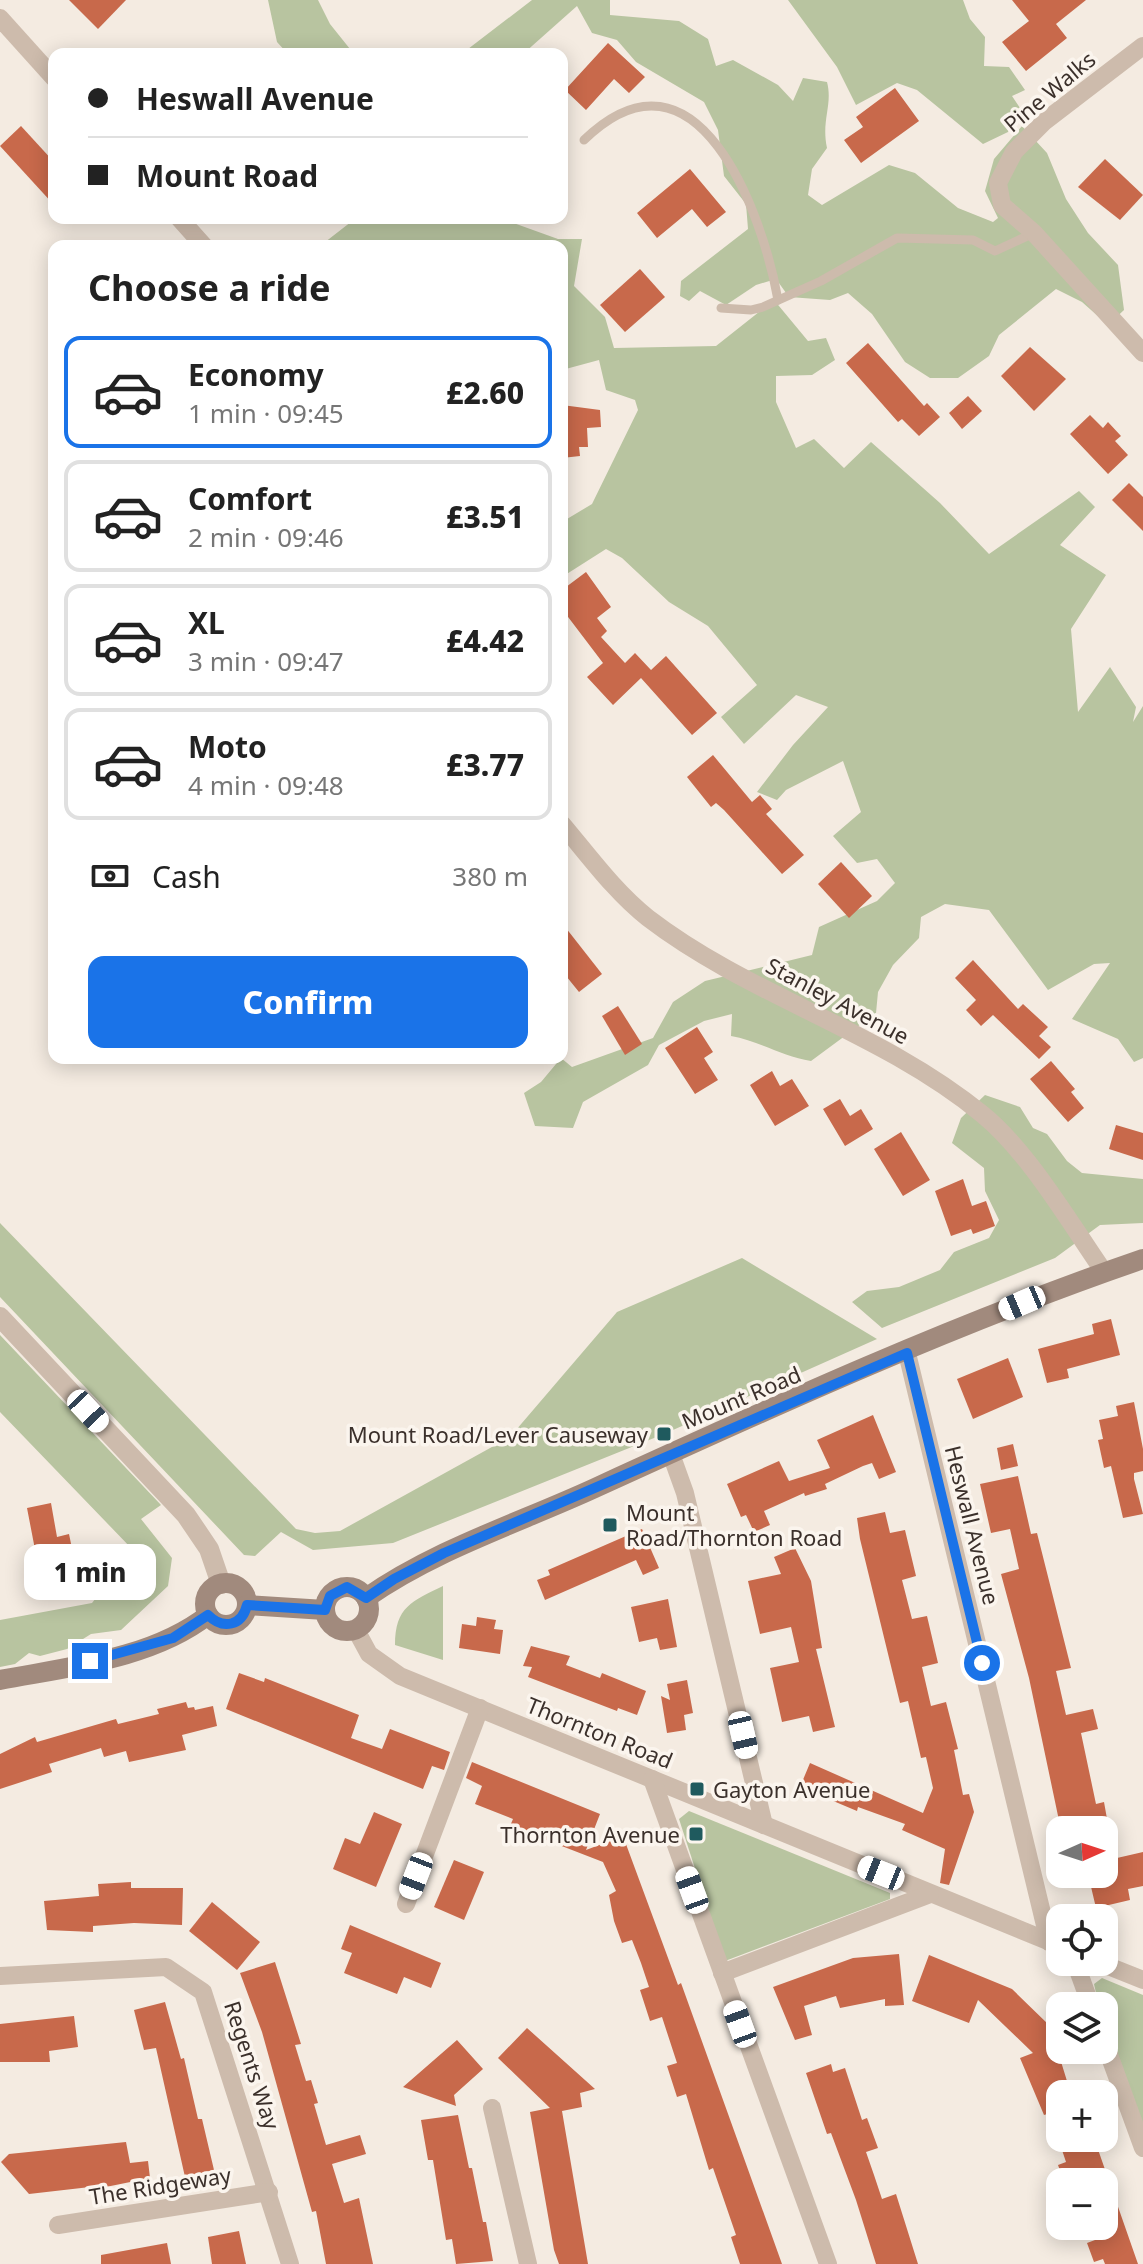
<!DOCTYPE html>
<html lang="en">
<head>
<meta charset="utf-8">
<style>
  body { margin:0; font-family:"Noto Sans",sans-serif; background:#f6f6f6; color:#222; height:100vh; display:flex; flex-direction:column; font-size:30px; white-space:nowrap }
  * { box-sizing:border-box; margin:0 }
  p { font-size:26px; color:#767676 }
  .icon { flex:none; width:44px; height:44px; fill:none; stroke:currentColor; stroke-width:2; stroke-linecap:round; stroke-linejoin:round }
  .map { position:relative; flex:1; overflow:hidden }
  .panel { position:absolute; left:48px; top:240px; width:520px; height:824px; display:flex; flex-direction:column; background:#fff; border-radius:16px; box-shadow:0 4px 20px #0003 }
  .panel>* { flex:none }
  .top-card { position:absolute; left:48px; top:48px; width:520px; height:176px; border-radius:16px; box-shadow:0 4px 20px #0003; display:grid; align-content:center; height:176px; padding:0 40px; background:#fff }
  .needle { width:52px; rotate:87deg }
  .buttons { position:absolute; left:1046px; top:1816px; display:grid; gap:16px }
  .buttons a { display:grid; place-items:center; width:72px; height:72px; border-radius:16px; background:#fff; box-shadow:0 4px 20px #0003; font-size:40px }
  .end { position:absolute; width:36px; height:36px; margin:-18px; border:10px solid #1a73e8; background:#fff; box-shadow:0 0 0 4px #fff }
  .from { border-radius:50% }
  .bubble { position:absolute; height:56px; border-radius:16px; background:#fff; box-shadow:0 4px 20px #0003; font-size:26px; font-weight:800; line-height:56px; text-align:center }
  .car { position:absolute; width:24px; height:48px; margin:-24px -12px; border-radius:10px; box-shadow:0 0 6px 2px #0007; background:linear-gradient(#fff 24%,#345 0 40%,#fff 0 76%,#345 0 86%,#fff 0) }
  .top-card b { display:flex; align-items:center; gap:28px; height:76px; font-size:30px }
  .top-card b+b { border-top:2px solid #e0e0e0 }
  .top-card i { width:20px; height:20px; background:#222 }
  ul { padding:0; list-style:none }
  li { display:flex; align-items:center; gap:24px; height:112px; margin:0 16px 12px; padding:0 24px; border:4px solid #e0e0e0; border-radius:16px }
  li div { flex:1 }
  li b { display:block; font-size:30px }
  li em { font-style:normal; font-weight:800 }
  li.current { border-color:#1a73e8 }
  li>.icon { width:72px; height:72px; stroke-width:1.5 }
  h2 { padding:0 40px; font-size:36px; line-height:96px }
  .pay { display:flex; align-items:center; gap:20px; height:88px; padding:0 40px; font-size:30px }
  .pay p { margin-inline-start:auto }
  .action { display:flex; gap:16px; margin-top:auto; padding:16px 40px }
  .action a { flex:1; height:92px; border-radius:16px; background:#1a73e8; color:#fff; font-size:32px; font-weight:800; line-height:92px; text-align:center }
  .map>svg:first-child { display:block }
  .green { fill:#b8c4a0 }
  .building { fill:#c8694b }
  .lines { fill:none; stroke-linecap:round; stroke-linejoin:round }
  .service { stroke:#cdbbac; stroke-width:9 }
  .minor { stroke:#cdbbac; stroke-width:18 }
  .tertiary { stroke:#cdbbac; stroke-width:20 }
  .secondary { stroke:#a18a7d; stroke-width:20 }
  .route { stroke:#1a73e8; stroke-width:10 }
  .poi-dot { fill:#1f5a5e; stroke:#fbf5ee; stroke-width:3 }
  .labels { text-anchor:middle; dominant-baseline:central; stroke-width:7; stroke-linejoin:round; paint-order:stroke }
  .street-label { font-size:22px; fill:#3b302b; stroke:#fbf5ee }
  .poi-label { font-size:22px; fill:#3b302b; stroke:#fbf5ee; text-anchor:end }
</style>
</head>
<body>
<div class="map">
<svg width="1143" height="2264" viewBox="0 0 1143 2264">
  <rect width="100%" height="100%" fill="#f4ebe1"/>
  <g class="green">
    <polygon points="268,0 318,0 330,24 354,54 288,54 277,42"/>
    <path d="M532,0h78v15l69,6 29,18 8,27 17,-6 45,25 15,16 10,-23 24,4c6,23 -6,38 0,66l-15,21 -4,26 14,10 67,-40 26,8 43,35 35,14 5,-4 -13,-27 9,-32 28,-33 25,27 19,46 22,34 30,32 6,45 -16,15 -26,-23 -26,-13 -57,46 -10,21 -31,22h-28l-25,-16 -33,-48 -24,-21 -18,7 -41,-3 -13,-18 -20,6 -30,20 -26,-14 -11,10 -9,-5 1,-15 67,-52 -2,-25 -22,-28 -6,-46 -14,-28 -68,-40 -19,-22 -25,-7 -15,-27 -54,48h-57l2,-5z"/>
    <polygon points="788,0 963,0 970,19 985,37 984,66 1009,67 1025,90 1012,96 1020,108 1008,132 983,144 917,90 897,83 856,105 837,67"/>
    <path d="M356,218h144l58,21h24l-8,47 31,31 9,31 102,-2 58,-46 34,41 18,-3 9,22 -23,15 -36,1v26l20,46 18,-9 30,29 27,-26 69,61 49,51 90,-63 16,16 -35,38 46,30 -35,54 7,83 32,-45 26,40 -3,15 10,-16v352l-9,4 -16,-23 -46,-20 38,-56 -16,1 -46,26 -59,-80 -44,-6 -24,13 -2,21 -26,27 -15,27 -2,21 -65,48c-28,-4 -52,-20 -80,-25l1,-22 -28,7 -45,24 -11,20 -65,37 -10,26 -38,-2 -11,-33 17,-11 20,-24 11,9 81,-29 20,-36 32,-21 107,-26 7,-28 58,-26 18,-18 -18,-24 -20,4 -24,-27 28,-24 -18,-51 -57,29 -9,10 -20,-8 36,-47 35,-38 -32,-12 -52,49 -23,-27 36,-32 -49,-59 -39,-24 -47,-44 -16,-9 -44,28v-55l30,-18 46,-94 -3,-10 -29,-10 -7,-30 -37,10v-124h-242z"/>
    <polygon points="985,1095 1020,1107 1033,1128 1047,1134 1067,1161 1082,1173 1143,1179 1143,1223 1100,1225 1055,1258 882,1328 852,1302 867,1291 899,1287 940,1270 954,1252 989,1238 999,1220 985,1191 984,1168 952,1143 961,1118"/>
    <polygon points="0,1223 296,1529 315,1533 340,1531 510,1437 617,1312 742,1258 877,1339 664,1434 393,1543 313,1550 281,1532 255,1556 244,1555 0,1297"/>
    <polygon points="0,1335 161,1505 141,1519 172,1558 168,1586 121,1630 91,1634 67,1649 40,1656 29,1653 15,1664 0,1667 0,1620 92,1603 133,1550 0,1412"/>
    <path d="M443,1586v74l-48,-15c0,-38 17,-44 48,-59z"/>
    <polygon points="689,1811 890,1893 890,1899 725,1961 679,1819"/>
    <polygon points="1102,1978 1143,1995 1143,2126 1104,2021 1104,2006 1099,2006 1094,1984"/>
  </g>
  <g class="building">
    <polygon points="69,0 126,0 98,29"/>
    <polygon points="1012,0 1086,0 1056,24 1067,38 1026,71 1002,42 1029,21"/>
    <polygon points="608,43 645,77 629,93 614,79 586,110 565,90"/>
    <polygon points="895,88 919,121 861,163 844,140 863,127 856,117"/>
    <polygon points="21,126 54,162 54,205 0,146"/>
    <polygon points="1105,159 1143,195 1120,220 1078,187"/>
    <polygon points="690,169 726,212 707,227 692,209 657,238 637,213"/>
    <polygon points="640,269 665,297 625,332 600,305"/>
    <polygon points="868,343 924,406 927,403 940,417 919,436 902,419 898,422 846,363"/>
    <polygon points="1030,347 1066,379 1034,411 1001,376"/>
    <polygon points="968,396 982,411 962,429 949,413"/>
    <polygon points="562,405 600,410 601,427 587,428 588,447 579,447 580,456 562,458"/>
    <polygon points="1090,415 1103,428 1108,422 1121,436 1115,441 1128,455 1108,474 1070,434"/>
    <polygon points="1129,483 1143,497 1143,531 1112,500"/>
    <polygon points="586,572 611,607 597,618 607,631 601,637 625,663 635,653 651,670 666,656 717,713 692,735 641,678 613,705 587,677 603,663 562,609 562,590"/>
    <polygon points="713,755 752,802 760,795 772,809 766,814 804,855 782,874 724,810 716,803 711,807 687,777"/>
    <polygon points="841,862 872,896 849,918 818,884"/>
    <polygon points="562,923 602,974 579,992 562,971"/>
    <polygon points="973,960 1018,1009 1023,1004 1048,1027 1039,1036 1051,1047 1039,1059 993,1015 981,1026 966,1010 976,1000 955,978"/>
    <polygon points="618,1006 642,1044 625,1055 602,1016"/>
    <polygon points="697,1027 713,1052 704,1058 718,1080 695,1094 665,1048"/>
    <polygon points="1051,1061 1075,1089 1071,1092 1084,1108 1068,1122 1030,1079"/>
    <polygon points="772,1071 780,1086 792,1079 809,1106 775,1126 750,1085"/>
    <polygon points="840,1099 850,1116 861,1109 873,1129 845,1146 823,1109"/>
    <polygon points="1116,1125 1143,1133 1143,1160 1109,1149"/>
    <polygon points="901,1132 930,1180 903,1196 874,1149"/>
    <polygon points="963,1179 972,1206 986,1201 995,1226 973,1234 971,1229 951,1236 935,1191"/>
    <polygon points="1111,1319 1120,1355 1067,1369 1069,1378 1047,1383 1038,1349 1094,1334 1092,1324"/>
    <polygon points="1008,1358 1023,1397 973,1419 957,1379"/>
    <polygon points="1134,1402 1143,1449 1143,1471 1134,1473 1134,1479 1143,1514 1123,1518 1111,1466 1104,1468 1098,1440 1103,1439 1099,1420 1118,1416 1116,1406"/>
    <polygon points="873,1415 896,1472 879,1479 872,1463 863,1466 825,1484 827,1489 805,1496 804,1493 764,1511 770,1525 754,1532 746,1515 741,1517 727,1484 779,1461 789,1481 830,1468 817,1440"/>
    <polygon points="1013,1444 1018,1466 1001,1470 997,1448"/>
    <polygon points="1018,1476 1031,1534 1037,1533 1071,1668 1056,1671 1066,1715 1093,1709 1098,1729 1081,1733 1096,1804 1104,1802 1109,1830 1061,1830 1029,1678 1001,1574 1019,1569 1010,1529 991,1533 980,1484"/>
    <polygon points="51,1503 57,1537 69,1534 74,1558 38,1565 27,1508"/>
    <polygon points="885,1512 890,1533 905,1530 916,1576 902,1580 912,1619 927,1616 938,1663 922,1667 931,1706 946,1702 958,1749 954,1750 963,1795 969,1794 974,1812 949,1885 940,1883 945,1849 902,1830 905,1824 858,1807 857,1811 800,1787 810,1763 923,1813 933,1788 926,1757 921,1758 908,1701 900,1703 860,1539 857,1518"/>
    <polygon points="642,1529 659,1568 643,1575 636,1560 545,1600 537,1580 550,1575 548,1570"/>
    <polygon points="795,1548 811,1581 822,1648 816,1649 835,1727 813,1732 809,1716 782,1722 770,1668 799,1662 791,1627 760,1634 748,1581 781,1574 774,1557"/>
    <polygon points="668,1599 677,1647 660,1650 657,1638 639,1642 631,1607"/>
    <polygon points="477,1617 496,1620 494,1629 503,1630 500,1654 459,1648 462,1624 476,1626"/>
    <polygon points="531,1646 570,1656 566,1665 600,1678 602,1673 646,1691 637,1715 618,1708 617,1711 528,1677 532,1667 523,1666"/>
    <polygon points="239,1673 264,1682 265,1678 359,1715 351,1738 382,1749 390,1729 450,1752 444,1770 432,1766 423,1789 226,1709"/>
    <polygon points="687,1680 693,1713 684,1715 686,1730 667,1733 661,1696 670,1700 667,1684"/>
    <polygon points="186,1702 188,1708 194,1707 195,1710 213,1706 217,1726 182,1735 186,1750 129,1762 126,1751 104,1757 101,1748 49,1764 52,1772 0,1789 0,1754 35,1737 37,1742 116,1719 118,1724 159,1714 157,1709"/>
    <polygon points="472,1762 600,1814 586,1850 623,1836 678,1985 681,1983 782,2264 740,2264 731,2237 736,2235 713,2168 709,2170 686,2094 677,2097 667,2066 677,2063 662,2017 650,2021 640,1990 649,1987 641,1963 632,1940 622,1943 614,1921 609,1895 616,1891 603,1862 510,1826 513,1819 475,1804 482,1786 466,1778"/>
    <polygon points="374,1812 402,1824 376,1887 333,1869 345,1838 360,1844"/>
    <polygon points="1143,1852 1143,1886 1128,1889 1130,1900 1096,1908 1088,1874 1104,1874 1104,1861"/>
    <polygon points="454,1860 484,1872 464,1920 434,1907"/>
    <polygon points="131,1882 131,1888 183,1888 182,1925 134,1923 93,1926 93,1932 47,1930 44,1901 99,1896 98,1884"/>
    <polygon points="212,1902 260,1942 237,1970 189,1931"/>
    <polygon points="350,1925 441,1963 431,1988 404,1977 397,1994 344,1973 352,1953 341,1949"/>
    <polygon points="899,1954 904,2005 885,2006 885,1999 840,2008 836,1996 804,2006 812,2035 795,2040 773,1987 853,1958"/>
    <polygon points="929,1955 1012,1989 1050,2026 1071,2094 1060,2094 1060,2110 1044,2115 1020,2058 1033,2053 978,2000 969,2023 912,2001"/>
    <polygon points="275,1962 301,2044 295,2045 306,2081 311,2080 318,2103 314,2104 326,2145 360,2135 366,2154 332,2164 344,2203 359,2198 373,2264 326,2264 316,2211 312,2212 262,2032 240,1973"/>
    <polygon points="165,2002 181,2059 184,2058 198,2119 202,2119 214,2170 185,2177 156,2048 144,2050 134,2010"/>
    <polygon points="74,2016 78,2047 49,2051 50,2062 0,2062 0,2024"/>
    <polygon points="527,2028 595,2089 580,2093 582,2107 562,2111 588,2264 559,2264 554,2250 530,2112 550,2108 498,2058"/>
    <polygon points="457,2040 483,2069 454,2095 456,2106 403,2087"/>
    <polygon points="831,2064 833,2072 845,2068 862,2120 867,2118 878,2148 866,2152 874,2175 882,2199 896,2194 918,2264 876,2264 856,2200 831,2133 827,2134 806,2073"/>
    <polygon points="458,2115 469,2168 472,2168 483,2222 486,2222 493,2261 456,2264 452,2239 446,2240 433,2160 428,2160 421,2120"/>
    <polygon points="1058,2138 1094,2138 1138,2264 1105,2264 1103,2259 1094,2262 1087,2243 1095,2240 1092,2231 1104,2226 1104,2182 1064,2182 1058,2165 1066,2162"/>
    <polygon points="126,2142 130,2163 148,2161 150,2178 91,2190 90,2187 29,2194 1,2162 9,2154"/>
    <polygon points="239,2231 246,2264 212,2264 208,2237"/>
    <polygon points="167,2243 171,2264 101,2264 101,2255"/>
  </g>
  <g class="lines">
    <g class="service">
      <path d="M584,140c113,-110 179,74 194,160"/>
      <polyline points="721,308 751,310 763,307 821,281 897,238 973,240 995,251 1034,233"/>
    </g>
    <g class="minor">
      <polyline points="0,18 54,78"/>
      <polyline points="1143,46 1045,121 1014,152 998,183 1002,205 1034,233 1143,353"/>
      <polyline points="179,218 204,246"/>
      <path d="M562,824c27,32 53,68 86,94 103,79 233,113 334,196 46,37 88,109 122,158"/>
      <polyline points="907,1353 1049,1942"/>
      <polyline points="671,1454 685,1493 764,1825"/>
      <polyline points="356,1630 369,1654 400,1676 1060,1946"/>
      <polyline points="652,1779 828,2264"/>
      <polyline points="406,1904 480,1708"/>
      <polyline points="1075,1962 1091,2006"/>
      <polyline points="1098,1962 1143,1980"/>
      <polyline points="722,1973 930,1894"/>
      <polyline points="0,1976 166,1967 203,1992 290,2264"/>
      <polyline points="1104,2041 1143,2148"/>
      <polyline points="492,2108 528,2264"/>
      <polyline points="58,2225 269,2192"/>
    </g>
    <polyline class="tertiary" points="0,1317 186,1515 209,1549 221,1584"/>
    <g class="secondary">
      <circle cx="226" cy="1604" r="21"/>
      <circle cx="347" cy="1609" r="22"/>
      <path d="M366,1598c70,-49 153,-75 229,-110 177,-81 364,-166 548,-229"/>
      <polyline points="247,1605 325,1610"/>
      <path d="M0,1680c68,-13 152,-21 208,-65"/>
    </g>
  </g>
  <g class="lines">
    <path class="route" d="M90,1661l83,-23 35,-23c15,15 34,11 39,-10l78,5 5,-14 17,-9 19,11 28,-19 50,-26 463,-200 75,310"/>
  </g>
  <g class="poi-dot">
    <rect x="656" y="1426" width="16" height="16" rx="4"/>
    <rect x="602" y="1517" width="16" height="16" rx="4"/>
    <rect x="689" y="1781" width="16" height="16" rx="4"/>
    <rect x="688" y="1826" width="16" height="16" rx="4"/>
  </g>
  <g class="labels">
    <g class="street-label">
      <text transform="translate(1049 91) rotate(-40)">Pine Walks</text>
      <text transform="translate(838 1000) rotate(28)">Stanley Avenue</text>
      <text transform="translate(741 1397) rotate(-23)">Mount Road</text>
      <text transform="translate(973 1525) rotate(76)">Heswall Avenue</text>
      <text transform="translate(600 1732) rotate(22)">Thornton Road</text>
      <text transform="translate(253 2065) rotate(72)">Regents Way</text>
      <text transform="translate(160 2185) rotate(-9)">The Ridgeway</text>
    </g>
    <g class="poi-label">
      <text x="648" y="1434">Mount Road/Lever Causeway</text>
      <text x="626" y="1512" text-anchor="start">Mount<tspan x="626" dy="25">Road/Thornton Road</tspan></text>
      <text x="713" y="1789" text-anchor="start">Gayton Avenue</text>
      <text x="680" y="1834">Thornton Avenue</text>
    </g>
  </g>
</svg>
<div class="buttons">
<a><svg class="needle" viewBox="-14 -14 28 28"><path d="M0-13l5 13h-10z" fill="#e53935"/><path d="M0 13l5-13h-10z" fill="#767676"/></svg></a>
<a><svg class="icon" aria-label="locate" viewBox="0 0 24 24"><circle cx="12" cy="12" r="6"/><path d="M12 2v4M12 18v4M2 12h4M18 12h4"/></svg></a>
<a><svg class="icon" aria-label="layers" viewBox="0 0 24 24"><path d="M12 4l9 5-9 5-9-5zM3 14l9 5 9-5"/></svg></a>
<a>+</a>
<a>−</a>
</div>
<i class="end from" style="left:982px;top:1663px"></i>
<i class="end" style="left:90px;top:1661px"></i>
<div class="bubble" style="left:24px;top:1544px;width:132px">1 min</div>
<i class="car" style="left:1022px;top:1303px;rotate:247deg"></i>
<i class="car" style="left:88px;top:1411px;rotate:137deg"></i>
<i class="car" style="left:743px;top:1735px;rotate:167deg"></i>
<i class="car" style="left:881px;top:1873px;rotate:292deg"></i>
<i class="car" style="left:416px;top:1876px;rotate:201deg"></i>
<i class="car" style="left:692px;top:1890px;rotate:340deg"></i>
<i class="car" style="left:740px;top:2024px;rotate:340deg"></i>
<div class="top-card">
<b><i class="from"></i>Heswall Avenue</b>
<b><i></i>Mount Road</b>
</div>
<section class="panel">
<h2>Choose a ride</h2>
<ul>
<li class="current"><svg class="icon" aria-label="car" viewBox="0 0 24 24"><path d="M5 17H2v-5l4-1 3-4h7l3 4 3 1v5h-3M9 17h6M6 11h13"/><circle cx="7" cy="17" r="2"/><circle cx="17" cy="17" r="2"/></svg><div><b>Economy</b><p>1 min · 09:45</p></div><em>£2.60</em></li>
<li><svg class="icon" aria-label="car" viewBox="0 0 24 24"><path d="M5 17H2v-5l4-1 3-4h7l3 4 3 1v5h-3M9 17h6M6 11h13"/><circle cx="7" cy="17" r="2"/><circle cx="17" cy="17" r="2"/></svg><div><b>Comfort</b><p>2 min · 09:46</p></div><em>£3.51</em></li>
<li><svg class="icon" aria-label="car" viewBox="0 0 24 24"><path d="M5 17H2v-5l4-1 3-4h7l3 4 3 1v5h-3M9 17h6M6 11h13"/><circle cx="7" cy="17" r="2"/><circle cx="17" cy="17" r="2"/></svg><div><b>XL</b><p>3 min · 09:47</p></div><em>£4.42</em></li>
<li><svg class="icon" aria-label="car" viewBox="0 0 24 24"><path d="M5 17H2v-5l4-1 3-4h7l3 4 3 1v5h-3M9 17h6M6 11h13"/><circle cx="7" cy="17" r="2"/><circle cx="17" cy="17" r="2"/></svg><div><b>Moto</b><p>4 min · 09:48</p></div><em>£3.77</em></li>
</ul>
<div class="pay"><svg class="icon" aria-label="cash" viewBox="0 0 24 24"><path d="M3 7h18v10H3z"/><circle cx="12" cy="12" r="2"/></svg>Cash<p>380 m</p></div>
<div class="action"><a>Confirm</a></div>
</section>
</div>
</body>
</html>
